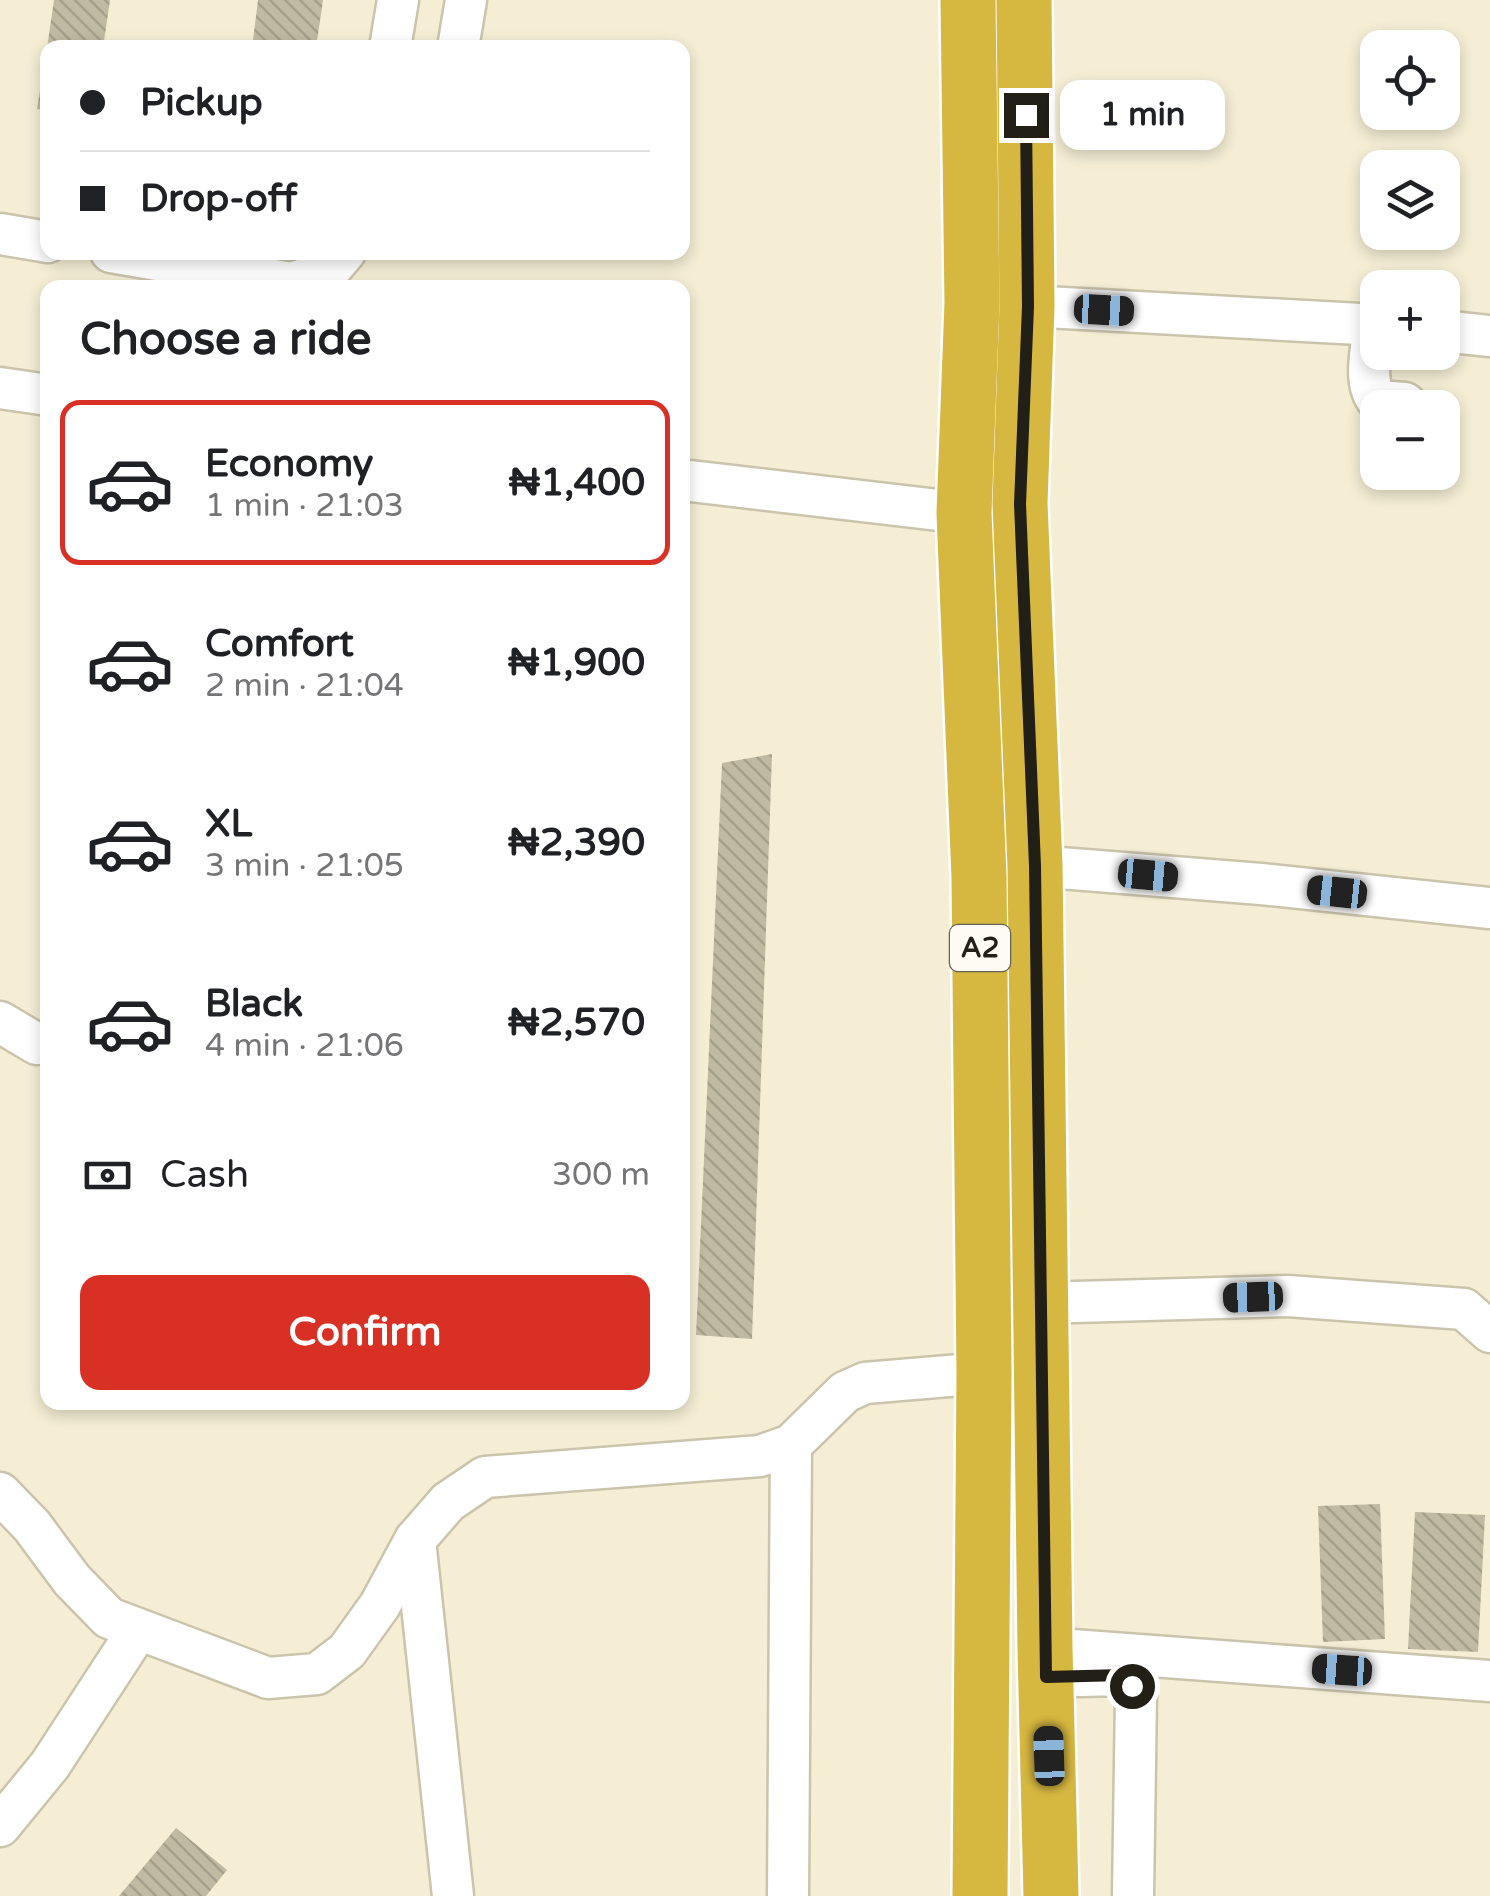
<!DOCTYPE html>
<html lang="en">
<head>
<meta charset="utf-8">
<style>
  body { margin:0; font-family:"Varela Round",sans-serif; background:#f6f6f6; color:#202124; height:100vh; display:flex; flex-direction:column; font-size:38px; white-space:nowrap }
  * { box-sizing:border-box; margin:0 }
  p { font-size:32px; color:#757577 }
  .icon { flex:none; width:55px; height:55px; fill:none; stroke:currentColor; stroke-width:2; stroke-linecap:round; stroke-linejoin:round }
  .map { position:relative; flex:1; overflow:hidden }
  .drawer { position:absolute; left:40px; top:280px; width:650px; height:1130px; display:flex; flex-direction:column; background:#fff; border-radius:20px; box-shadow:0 5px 15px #0003 }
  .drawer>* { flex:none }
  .hud { position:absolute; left:40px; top:40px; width:650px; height:220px; border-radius:20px; box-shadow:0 5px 15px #0003; display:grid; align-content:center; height:220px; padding:0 40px; background:#fff }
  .tools { position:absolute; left:1360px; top:30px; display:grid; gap:20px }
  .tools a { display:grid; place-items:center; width:100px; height:100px; border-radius:20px; background:#fff; box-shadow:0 5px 15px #0003; font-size:50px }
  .end { position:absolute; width:45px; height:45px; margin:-22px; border:12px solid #211f16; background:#fff; box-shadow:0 0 0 5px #fff }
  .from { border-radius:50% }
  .bubble { position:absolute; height:70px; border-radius:20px; background:#fff; box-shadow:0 5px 15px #0003; font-size:32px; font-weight:700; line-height:70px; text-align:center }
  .car { position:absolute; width:30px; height:60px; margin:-30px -15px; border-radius:12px; box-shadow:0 0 8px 2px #0007; background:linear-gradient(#222 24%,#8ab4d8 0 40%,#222 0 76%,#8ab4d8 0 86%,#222 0) }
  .hud b { display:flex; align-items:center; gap:35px; height:95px; font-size:38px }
  .hud b+b { border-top:2px solid #e0e0e0 }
  .hud i { width:25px; height:25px; background:#202124 }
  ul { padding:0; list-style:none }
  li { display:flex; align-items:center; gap:30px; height:165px; margin:0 20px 15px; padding:0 20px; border:5px solid transparent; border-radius:20px }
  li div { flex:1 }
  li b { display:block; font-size:38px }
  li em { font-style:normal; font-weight:700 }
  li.current { border-color:#d93025 }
  li>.icon { width:90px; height:90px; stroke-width:1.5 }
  h2 { padding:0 40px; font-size:45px; line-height:120px }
  .pay { display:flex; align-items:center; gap:25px; height:110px; padding:0 40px; font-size:38px }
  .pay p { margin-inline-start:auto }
  .primary-button { display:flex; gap:20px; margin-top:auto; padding:20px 40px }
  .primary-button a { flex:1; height:115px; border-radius:20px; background:#d93025; color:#fff; font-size:40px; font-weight:700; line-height:115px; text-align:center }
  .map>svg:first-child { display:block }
  .building { fill:url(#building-back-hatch) }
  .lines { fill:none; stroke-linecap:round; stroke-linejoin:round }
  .minor-casing { stroke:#cbc4ac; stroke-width:45 }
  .highway-casing { stroke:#fff; stroke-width:60 }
  .minor { stroke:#fff; stroke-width:40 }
  .highway { stroke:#d6b740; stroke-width:55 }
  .route { stroke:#211f16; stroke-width:12 }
  .labels { text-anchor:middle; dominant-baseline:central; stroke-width:9; stroke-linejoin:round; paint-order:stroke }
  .shield { fill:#fefcf2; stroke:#636158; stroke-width:2.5 }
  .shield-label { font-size:28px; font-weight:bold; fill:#211f16 }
</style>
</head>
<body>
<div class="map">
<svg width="1490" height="1896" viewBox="0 0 1490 1896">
  <defs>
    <pattern id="building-back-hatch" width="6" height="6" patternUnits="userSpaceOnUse" patternTransform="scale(2.5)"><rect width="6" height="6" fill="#c0baa2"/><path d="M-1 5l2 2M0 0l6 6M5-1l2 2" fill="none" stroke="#a59f8b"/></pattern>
  </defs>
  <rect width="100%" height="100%" fill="#f5eed5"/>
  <g class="building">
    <polygon points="54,0 110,0 103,48 47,48"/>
    <polygon points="258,0 323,0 316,48 252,48"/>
    <polygon points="45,59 48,59 48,110 37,109"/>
    <polygon points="772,754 752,1339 696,1335 722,763"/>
    <polygon points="1380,1504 1385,1639 1323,1642 1318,1506"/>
    <polygon points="1415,1512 1485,1515 1478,1652 1408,1649"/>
    <polygon points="176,1828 227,1870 206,1896 119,1896"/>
  </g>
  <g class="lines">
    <g class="minor-casing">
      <g id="minor">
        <polyline points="390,48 398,0"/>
        <polyline points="458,48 466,0"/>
        <polyline points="0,234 48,242"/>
        <polyline points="111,252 291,283 328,272 345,252"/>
        <polyline points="1027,306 1378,325"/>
        <path d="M1374,325c-2,23 -12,57 4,76l27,2"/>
        <polyline points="1442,331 1490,336"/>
        <polyline points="0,388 48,395"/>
        <polyline points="682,480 964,513"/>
        <polyline points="1035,866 1261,884 1490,908"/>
        <polyline points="0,1022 37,1044"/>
        <polyline points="1039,1303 1288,1296 1464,1309 1490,1332"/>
        <polyline points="0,1493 32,1526 72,1580 109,1618 268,1678 317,1674 347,1651 380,1605 415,1540 448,1502 485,1477 760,1456 791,1445 845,1392 865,1383 984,1373"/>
        <polyline points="415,1540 453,1896"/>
        <polyline points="1045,1648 1490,1681"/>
        <polyline points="1080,1676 1123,1675 1136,1696 1133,1896"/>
        <polyline points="0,1826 50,1765 138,1630"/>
        <polyline points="788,1896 791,1445"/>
      </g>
    </g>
    <g class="highway-casing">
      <g id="highway">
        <polyline points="968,0 972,303 964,513 979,877 984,1373 980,1896"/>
        <polyline points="1024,0 1027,306 1020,503 1035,866 1045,1648 1051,1896"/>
      </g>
    </g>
    <use href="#minor" class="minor"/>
    <use href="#highway" class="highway"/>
  </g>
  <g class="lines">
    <polyline class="route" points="1026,115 1028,306 1020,504 1035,866 1046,1677 1123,1675 1132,1686"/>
  </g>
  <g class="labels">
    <rect class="shield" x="950" y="925" width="60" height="46" rx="8"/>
    <g class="shield-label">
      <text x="980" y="948">A2</text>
    </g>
  </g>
</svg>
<div class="tools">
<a><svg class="icon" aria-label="locate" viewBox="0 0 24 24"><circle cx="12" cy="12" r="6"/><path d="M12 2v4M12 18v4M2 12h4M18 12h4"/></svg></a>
<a><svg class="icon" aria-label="layers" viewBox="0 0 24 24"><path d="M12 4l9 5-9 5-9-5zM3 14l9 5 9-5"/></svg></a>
<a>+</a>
<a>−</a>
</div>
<i class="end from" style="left:1132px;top:1686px"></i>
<i class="end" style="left:1026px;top:115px"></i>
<div class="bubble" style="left:1060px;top:80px;width:165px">1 min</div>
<i class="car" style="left:1104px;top:310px;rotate:93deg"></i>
<i class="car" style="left:1148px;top:875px;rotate:95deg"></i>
<i class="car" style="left:1337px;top:892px;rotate:276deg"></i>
<i class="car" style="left:1253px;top:1297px;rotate:268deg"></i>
<i class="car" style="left:1342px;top:1670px;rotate:274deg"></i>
<i class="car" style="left:1049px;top:1756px;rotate:358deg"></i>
<div class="hud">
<b><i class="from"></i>Pickup</b>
<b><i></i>Drop-off</b>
</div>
<section class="drawer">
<h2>Choose a ride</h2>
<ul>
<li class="current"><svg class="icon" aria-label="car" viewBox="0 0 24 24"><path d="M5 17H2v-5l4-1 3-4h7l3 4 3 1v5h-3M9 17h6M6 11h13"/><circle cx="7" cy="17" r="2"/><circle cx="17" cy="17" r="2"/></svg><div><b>Economy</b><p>1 min · 21:03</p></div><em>₦1,400</em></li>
<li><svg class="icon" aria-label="car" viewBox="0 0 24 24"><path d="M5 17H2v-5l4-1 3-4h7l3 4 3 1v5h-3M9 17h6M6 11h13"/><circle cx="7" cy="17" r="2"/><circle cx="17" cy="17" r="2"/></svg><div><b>Comfort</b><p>2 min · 21:04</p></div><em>₦1,900</em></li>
<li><svg class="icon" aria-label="car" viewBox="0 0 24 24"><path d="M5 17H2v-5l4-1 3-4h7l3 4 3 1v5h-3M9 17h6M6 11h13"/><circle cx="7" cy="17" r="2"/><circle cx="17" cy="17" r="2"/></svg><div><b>XL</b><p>3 min · 21:05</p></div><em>₦2,390</em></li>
<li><svg class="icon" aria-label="car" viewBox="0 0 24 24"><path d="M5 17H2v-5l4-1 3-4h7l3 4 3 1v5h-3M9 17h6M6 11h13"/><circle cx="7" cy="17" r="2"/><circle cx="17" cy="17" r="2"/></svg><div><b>Black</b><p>4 min · 21:06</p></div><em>₦2,570</em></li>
</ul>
<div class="pay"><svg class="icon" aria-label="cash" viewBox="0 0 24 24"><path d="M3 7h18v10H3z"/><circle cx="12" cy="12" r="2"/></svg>Cash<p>300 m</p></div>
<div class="primary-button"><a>Confirm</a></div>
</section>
</div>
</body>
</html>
